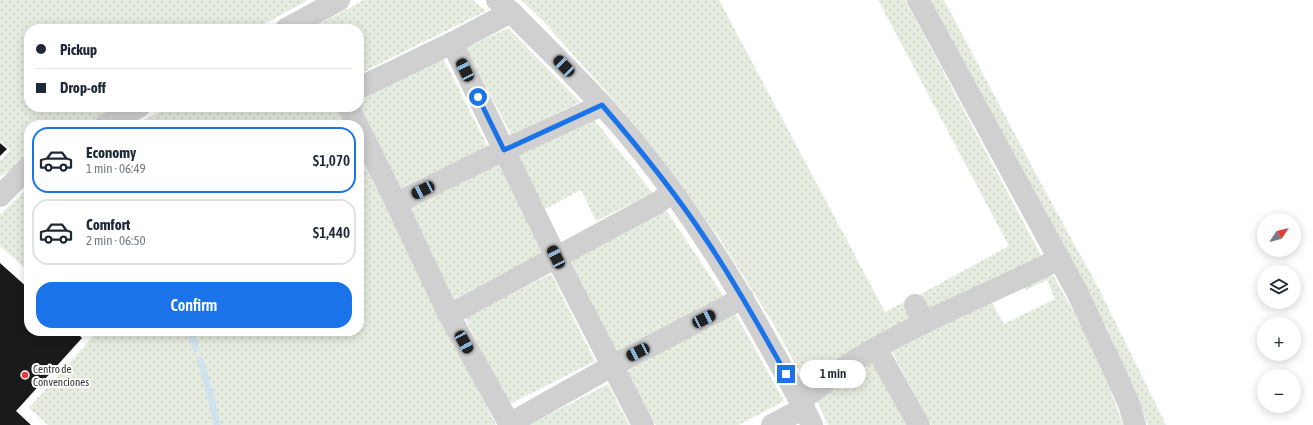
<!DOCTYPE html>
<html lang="en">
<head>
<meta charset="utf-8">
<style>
  body { margin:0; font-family:"Asap Condensed",sans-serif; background:#f6f6f7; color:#1f2937; height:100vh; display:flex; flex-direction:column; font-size:15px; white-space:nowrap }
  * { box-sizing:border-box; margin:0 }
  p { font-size:13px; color:#747a83 }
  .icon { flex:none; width:22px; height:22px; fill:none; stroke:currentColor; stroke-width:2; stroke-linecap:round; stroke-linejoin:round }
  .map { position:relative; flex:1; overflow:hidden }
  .panel { position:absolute; left:24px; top:120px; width:340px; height:216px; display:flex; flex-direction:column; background:#fff; border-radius:16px; box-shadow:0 2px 10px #0003 }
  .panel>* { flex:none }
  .guide { position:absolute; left:24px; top:24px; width:340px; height:88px; border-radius:16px; box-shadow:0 2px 10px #0003; display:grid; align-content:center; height:88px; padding:0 12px; background:#fff }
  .needle { width:26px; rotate:54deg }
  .buttons { position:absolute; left:1257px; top:213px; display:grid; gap:8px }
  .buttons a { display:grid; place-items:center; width:44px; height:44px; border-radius:50%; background:#fff; box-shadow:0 2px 10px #0003; font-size:20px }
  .end { position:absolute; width:18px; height:18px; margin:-9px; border:5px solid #1a73e8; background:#fff; box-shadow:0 0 0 2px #fff }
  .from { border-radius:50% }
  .bubble { position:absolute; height:28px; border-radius:14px; background:#fff; box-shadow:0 2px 10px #0003; font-size:13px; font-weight:600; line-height:28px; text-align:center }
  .car { position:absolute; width:12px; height:24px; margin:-12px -6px; border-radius:5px; box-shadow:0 0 3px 1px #0007; background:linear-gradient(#222 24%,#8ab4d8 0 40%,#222 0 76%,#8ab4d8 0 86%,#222 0) }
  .guide b { display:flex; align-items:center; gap:14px; height:38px; font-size:15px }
  .guide b+b { border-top:1px solid #e0e1e3 }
  .guide i { width:10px; height:10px; background:#1f2937 }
  ul { padding:7px 0 0; list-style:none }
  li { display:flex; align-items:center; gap:12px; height:66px; margin:0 8px 6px; padding:0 4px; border:2px solid #e0e1e3; border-radius:16px }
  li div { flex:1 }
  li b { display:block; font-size:15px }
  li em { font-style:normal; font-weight:600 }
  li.current { border-color:#1a73e8 }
  li>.icon { width:36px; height:36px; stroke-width:1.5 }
  .action { display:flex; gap:8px; margin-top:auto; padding:8px 12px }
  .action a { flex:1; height:46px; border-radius:16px; background:#1a73e8; color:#fff; font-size:16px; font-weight:600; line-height:46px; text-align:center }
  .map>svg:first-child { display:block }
  .grass { fill:url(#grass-dots) }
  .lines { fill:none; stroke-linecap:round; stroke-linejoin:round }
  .stream { stroke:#cfe2ee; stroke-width:7 }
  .building { fill:#1a1a1a }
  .minor { stroke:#d0d0d0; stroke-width:22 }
  .route { stroke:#1a73e8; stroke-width:5 }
  .poi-dot { fill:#e63946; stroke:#fff; stroke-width:1.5 }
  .labels { text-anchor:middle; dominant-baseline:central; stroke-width:4; stroke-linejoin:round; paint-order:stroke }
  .poi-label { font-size:11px; fill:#333; stroke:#fff; text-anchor:start }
</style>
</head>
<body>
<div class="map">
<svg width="1313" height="425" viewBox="0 0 1313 425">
  <defs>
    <pattern id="grass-dots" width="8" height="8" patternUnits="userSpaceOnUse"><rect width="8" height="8" fill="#e6ecdf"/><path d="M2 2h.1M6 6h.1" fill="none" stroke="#c6cbc0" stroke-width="1.8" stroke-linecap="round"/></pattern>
  </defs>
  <rect width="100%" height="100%" fill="#fff"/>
  <g class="grass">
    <polygon points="0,0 308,0 255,29 29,29 29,107 115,107 85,125 29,125 29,158 0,177 0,161 10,150 0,141"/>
    <polygon points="364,0 472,0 486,11 359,74 359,29 310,29"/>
    <polygon points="521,0 719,0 885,312 906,301 914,318 807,386 774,325 720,239 665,163 631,120 545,23"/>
    <polygon points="878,0 905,0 1042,257 928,313 919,295 1009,246"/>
    <polygon points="928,0 944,0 1038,178 1099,289 1166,425 1148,425 1108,330"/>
    <polygon points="508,28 580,102 511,135 466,48"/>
    <polygon points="442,56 488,147 400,188 359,106 359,98"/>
    <polygon points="168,107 335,107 344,125 135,125"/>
    <polygon points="592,117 653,193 596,221 581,190 545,209 516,152"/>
    <polygon points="359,154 496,425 48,425 29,408 96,333 94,331 359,331"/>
    <polygon points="499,165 542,254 454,299 409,209"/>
    <polygon points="29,186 29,272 0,246 0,215"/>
    <polygon points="666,210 725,298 618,353 571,261"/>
    <polygon points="1050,270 1081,325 1106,378 1123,425 931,425 891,350 991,301 1004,324 1055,299 1047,280 1026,290 1023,284"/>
    <polygon points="551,274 595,361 508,405 465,318"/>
    <polygon points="735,313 784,401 739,425 656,425 627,371"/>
    <polygon points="873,359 911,425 828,425 815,397"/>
    <polygon points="608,384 629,425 529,425"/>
  </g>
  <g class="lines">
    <g class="stream">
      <polyline points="190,331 196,349"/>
      <polyline points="200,360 210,393 217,425"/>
    </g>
  </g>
  <g class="building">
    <polygon points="0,143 7,149 0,156"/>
    <polygon points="0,263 29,289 29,331 75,331 82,338 16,411 31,425 0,425"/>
  </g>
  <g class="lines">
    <g class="minor">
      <path d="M497,0l14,12c44,45 90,88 129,137 49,61 91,127 129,196 15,26 30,52 43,80"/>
      <polyline points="918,0 1077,292 1112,366 1129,404 1135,425"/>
      <polyline points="286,29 339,0"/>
      <polyline points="452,43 556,257 643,425"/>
      <polyline points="359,88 452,43 511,12"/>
      <polyline points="348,107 357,125"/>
      <polyline points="105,125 139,107"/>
      <polyline points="359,128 396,203 449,315 510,425"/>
      <polyline points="0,196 29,167"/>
      <polyline points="396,203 504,150 602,105"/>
      <polyline points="915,305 924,323"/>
      <polyline points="449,315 659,202 672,192"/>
      <polyline points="876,348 919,425"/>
      <path d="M800,400c21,-12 37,-29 57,-41 64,-39 135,-66 202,-100"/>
      <polyline points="509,424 612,366 743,298"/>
      <polyline points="772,425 804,408"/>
    </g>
  </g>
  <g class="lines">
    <path class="route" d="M478,97l26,53 98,-45c37,43 72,86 103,133 30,44 55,90 81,136"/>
  </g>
  <circle class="poi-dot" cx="25" cy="375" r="4"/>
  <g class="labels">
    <g class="poi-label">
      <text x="33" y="369">Centro de<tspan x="33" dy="13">Convenciones</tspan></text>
    </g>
  </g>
</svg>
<div class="buttons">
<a><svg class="needle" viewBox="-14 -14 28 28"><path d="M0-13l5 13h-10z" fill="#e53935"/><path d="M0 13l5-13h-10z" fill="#747a83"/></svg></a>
<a><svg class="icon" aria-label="layers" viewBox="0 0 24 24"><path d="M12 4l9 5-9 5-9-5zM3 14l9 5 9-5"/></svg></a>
<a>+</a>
<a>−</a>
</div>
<i class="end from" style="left:478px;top:97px"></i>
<i class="end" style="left:786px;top:374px"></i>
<div class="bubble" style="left:800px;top:360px;width:66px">1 min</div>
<i class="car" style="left:564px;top:66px;rotate:316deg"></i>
<i class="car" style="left:465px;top:70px;rotate:334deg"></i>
<i class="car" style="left:423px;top:190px;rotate:243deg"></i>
<i class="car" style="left:556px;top:257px;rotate:334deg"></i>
<i class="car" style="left:704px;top:319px;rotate:63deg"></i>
<i class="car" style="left:464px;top:342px;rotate:151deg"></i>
<i class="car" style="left:638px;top:352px;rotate:243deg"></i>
<div class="guide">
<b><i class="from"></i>Pickup</b>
<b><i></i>Drop-off</b>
</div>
<section class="panel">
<ul>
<li class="current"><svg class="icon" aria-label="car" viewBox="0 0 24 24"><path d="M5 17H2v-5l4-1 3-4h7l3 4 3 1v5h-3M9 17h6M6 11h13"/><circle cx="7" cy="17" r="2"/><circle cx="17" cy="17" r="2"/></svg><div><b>Economy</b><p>1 min · 06:49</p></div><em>$1,070</em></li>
<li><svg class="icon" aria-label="car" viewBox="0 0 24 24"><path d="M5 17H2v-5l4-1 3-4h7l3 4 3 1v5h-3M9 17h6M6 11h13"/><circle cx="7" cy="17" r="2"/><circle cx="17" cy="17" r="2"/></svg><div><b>Comfort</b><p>2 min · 06:50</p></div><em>$1,440</em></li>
</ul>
<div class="action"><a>Confirm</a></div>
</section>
</div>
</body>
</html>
